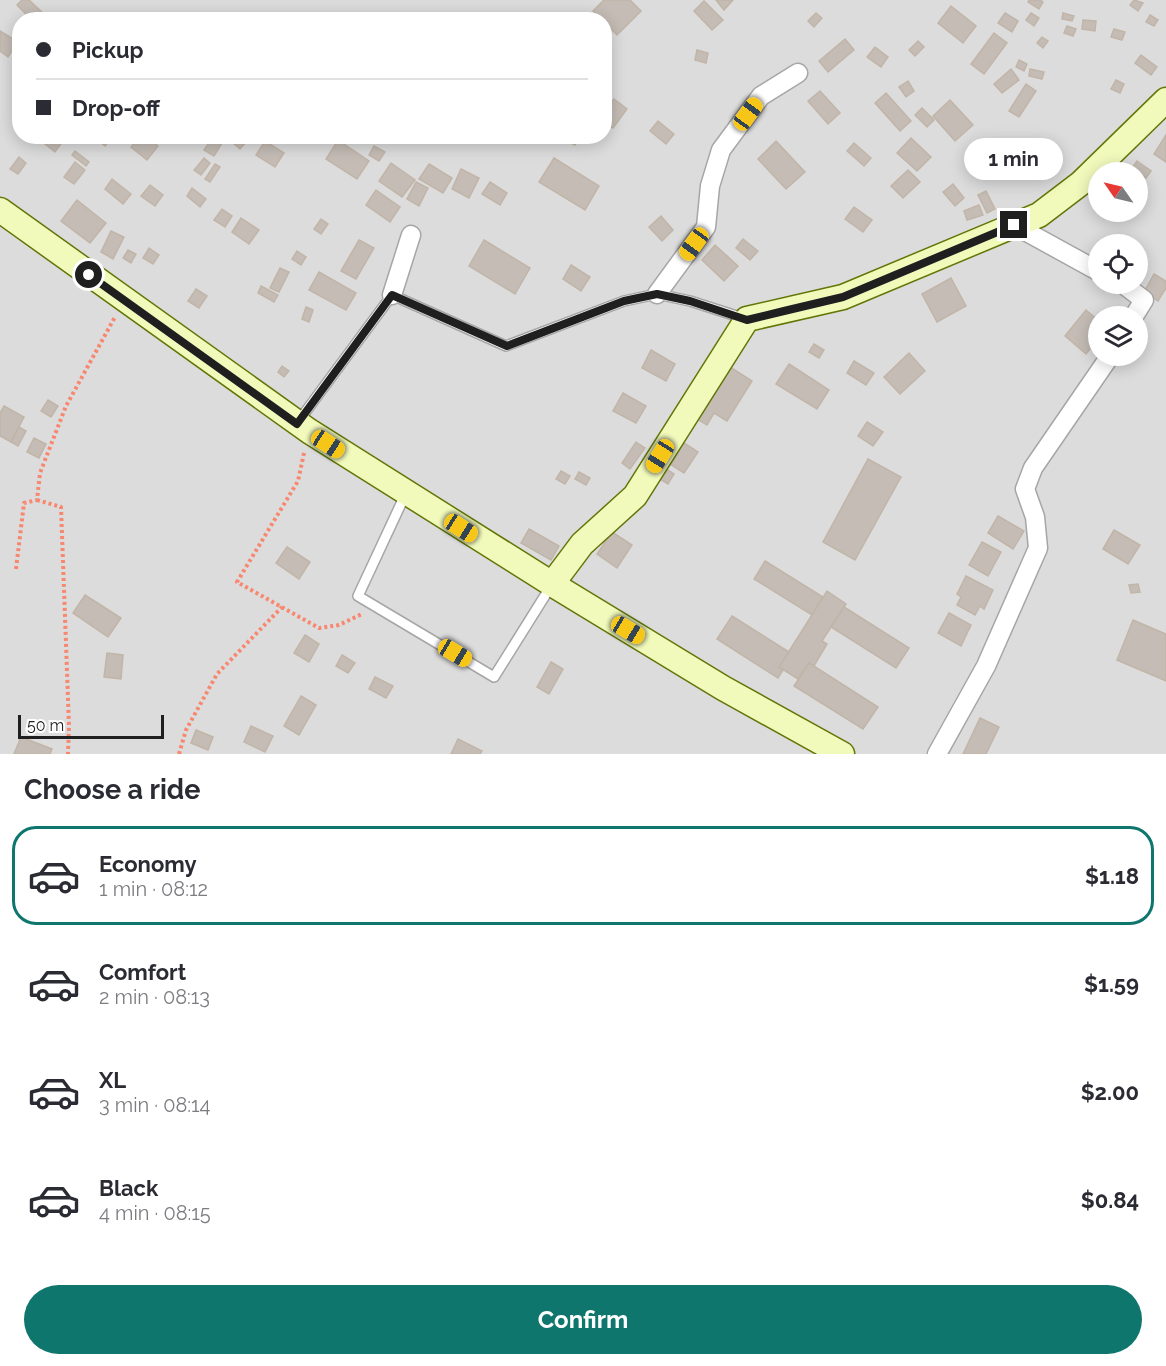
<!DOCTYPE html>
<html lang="en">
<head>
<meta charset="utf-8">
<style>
  body { margin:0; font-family:Raleway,sans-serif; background:#f2f2f3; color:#2b2b33; height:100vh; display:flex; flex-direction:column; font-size:22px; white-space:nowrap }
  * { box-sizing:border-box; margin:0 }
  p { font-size:20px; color:#7c7c81 }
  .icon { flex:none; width:33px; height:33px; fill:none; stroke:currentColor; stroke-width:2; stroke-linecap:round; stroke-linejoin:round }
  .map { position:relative; height:754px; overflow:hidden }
  .side { display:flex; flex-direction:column; background:#fff; flex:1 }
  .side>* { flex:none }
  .hud { position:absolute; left:12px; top:12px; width:600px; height:132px; border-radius:24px; box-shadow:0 3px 15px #0003; display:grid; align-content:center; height:132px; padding:0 24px; background:#fff }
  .needle { width:39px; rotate:304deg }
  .tools { position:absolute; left:1088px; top:162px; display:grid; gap:12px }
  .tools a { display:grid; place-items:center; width:60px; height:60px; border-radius:50%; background:#fff; box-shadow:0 3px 15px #0003; font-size:30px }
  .scale { position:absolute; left:18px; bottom:15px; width:146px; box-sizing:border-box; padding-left:6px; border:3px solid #1f1f1f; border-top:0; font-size:16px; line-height:21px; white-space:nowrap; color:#1f1f1f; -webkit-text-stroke:4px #fff; paint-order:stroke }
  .end { position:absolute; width:27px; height:27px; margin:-14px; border:8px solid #1f1f1f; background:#fff; box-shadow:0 0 0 3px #fff }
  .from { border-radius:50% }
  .bubble { position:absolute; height:42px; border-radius:21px; background:#fff; box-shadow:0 3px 15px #0003; font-size:20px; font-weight:700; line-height:42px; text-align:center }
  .car { position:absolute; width:18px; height:36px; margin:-18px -9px; border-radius:8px; box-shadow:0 0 4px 2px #0007; background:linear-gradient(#f5c518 24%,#345 0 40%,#f5c518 0 76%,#345 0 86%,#f5c518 0) }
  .hud b { display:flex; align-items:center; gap:21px; height:57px; font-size:22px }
  .hud b+b { border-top:2px solid #e1e1e2 }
  .hud i { width:15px; height:15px; background:#2b2b33 }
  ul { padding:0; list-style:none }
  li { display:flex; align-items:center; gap:18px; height:99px; margin:0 12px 9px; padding:0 12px; border:3px solid transparent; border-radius:24px }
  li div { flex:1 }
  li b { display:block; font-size:22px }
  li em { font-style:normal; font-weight:700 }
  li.active { border-color:#0f766e }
  li>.icon { width:54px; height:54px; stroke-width:1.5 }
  h2 { padding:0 24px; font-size:27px; line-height:72px }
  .primary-button { display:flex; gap:12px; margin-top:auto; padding:12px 24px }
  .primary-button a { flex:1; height:69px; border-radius:36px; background:#0f766e; color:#fff; font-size:24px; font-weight:700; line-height:69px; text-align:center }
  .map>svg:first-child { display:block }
  .residential { fill:#dddcdc; fill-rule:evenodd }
  .building { fill:#c4bcb5; stroke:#c1b5a8; stroke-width:1.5 }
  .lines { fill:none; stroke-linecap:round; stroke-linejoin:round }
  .lane-casing { stroke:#a6a6a6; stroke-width:12 }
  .street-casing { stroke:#a6a6a6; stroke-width:21 }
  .secondary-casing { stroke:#627607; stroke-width:27 }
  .path { stroke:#f7876f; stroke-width:4; stroke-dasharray:3 3; stroke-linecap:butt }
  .lane { stroke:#fff; stroke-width:9 }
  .street { stroke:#fff; stroke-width:18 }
  .secondary { stroke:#f1f9bb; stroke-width:24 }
  .route { stroke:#1f1f1f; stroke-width:8 }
</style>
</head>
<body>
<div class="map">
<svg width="1166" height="754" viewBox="0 0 1166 754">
  <rect width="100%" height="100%" fill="#f0ede6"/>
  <path class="residential" d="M0,0h1166v754h-1166zM20,20h584v116h-584zM1098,172h39v40h-39zM1098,244h39v40h-39zM1098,316h39v40h-39z"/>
  <g class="building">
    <polygon points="22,0 29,0 44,14 38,20 32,20 17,5"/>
    <polygon points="604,0 630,0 641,11 617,35 604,22 604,20 602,20 593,11"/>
    <polygon points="716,0 733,0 724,10"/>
    <polygon points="1029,0 1040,0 1043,2 1039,9 1028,2"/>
    <polygon points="1134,0 1143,3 1138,11 1130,5"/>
    <polygon points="704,1 723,20 712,30 694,11"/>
    <polygon points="951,6 976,26 963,43 938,23"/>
    <polygon points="816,13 822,18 814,27 808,21"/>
    <polygon points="1005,13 1018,21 1012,32 998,23"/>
    <polygon points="1031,13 1039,18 1034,26 1026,20"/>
    <polygon points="1063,13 1074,16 1072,21 1062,19"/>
    <polygon points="1150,15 1158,20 1154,26 1146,22"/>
    <polygon points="1083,20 1096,21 1095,31 1082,29"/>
    <polygon points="1067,26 1076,29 1073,36 1064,33"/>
    <polygon points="1114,29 1125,32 1122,40 1111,37"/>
    <polygon points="0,31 18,42 8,57 0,51"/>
    <polygon points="994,33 1007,43 984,74 971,64"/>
    <polygon points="1042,37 1048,41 1043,48 1037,43"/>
    <polygon points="845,39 854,50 828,72 819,61"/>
    <polygon points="918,41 924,47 915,56 909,50"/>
    <polygon points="875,47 888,57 881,67 867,57"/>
    <polygon points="697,50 708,53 706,63 695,60"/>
    <polygon points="1141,55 1157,67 1151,75 1135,63"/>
    <polygon points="1019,60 1027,64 1024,71 1016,67"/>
    <polygon points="1011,69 1019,80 1002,93 994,84"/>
    <polygon points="1030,69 1044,72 1042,79 1029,76"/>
    <polygon points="1116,80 1124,84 1120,93 1111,89"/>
    <polygon points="908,81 914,91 906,97 899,87"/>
    <polygon points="1026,84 1036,91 1019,117 1009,111"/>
    <polygon points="820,91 840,113 828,124 808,101"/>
    <polygon points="886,93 911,121 900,131 875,103"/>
    <polygon points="614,99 627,109 613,128 604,122 604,111"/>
    <polygon points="950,100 973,125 955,141 933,116"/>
    <polygon points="922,108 934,120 927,127 915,115"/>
    <polygon points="658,121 674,134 666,144 650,131"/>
    <polygon points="1166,135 1166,162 1154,154"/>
    <polygon points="35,136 63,136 65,138 55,152"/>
    <polygon points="93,136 113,136 105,146"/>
    <polygon points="139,136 147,136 158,146 147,160 131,147"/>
    <polygon points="240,136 246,142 240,149 233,143"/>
    <polygon points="564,136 580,136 575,145 562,139"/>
    <polygon points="213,137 222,143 214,156 204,150"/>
    <polygon points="911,138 931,157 917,171 897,153"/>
    <polygon points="338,140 369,161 357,179 326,159"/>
    <polygon points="265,141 284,153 275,167 256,155"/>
    <polygon points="776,141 805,172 786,189 758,159"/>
    <polygon points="854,143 871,158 864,166 847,151"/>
    <polygon points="374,146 385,152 379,161 369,155"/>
    <polygon points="75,151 89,162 86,166 72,155"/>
    <polygon points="19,157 26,163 18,174 10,169"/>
    <polygon points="204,158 210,163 201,175 194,170"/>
    <polygon points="554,158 599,186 585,210 539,182"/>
    <polygon points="996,159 1004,167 993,178 985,169"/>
    <polygon points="1137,161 1151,171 1146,178 1132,168"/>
    <polygon points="75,162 85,170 74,184 64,177"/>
    <polygon points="391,163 415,180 402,197 379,181"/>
    <polygon points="215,164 220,167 210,182 205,179"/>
    <polygon points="429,164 452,178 443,193 419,179"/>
    <polygon points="461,169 479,178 469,198 452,189"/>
    <polygon points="908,170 920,182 903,198 891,186"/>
    <polygon points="112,179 131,194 123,204 105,189"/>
    <polygon points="416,182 428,188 419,206 407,199"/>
    <polygon points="490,182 507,193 500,205 482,194"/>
    <polygon points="953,184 964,198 955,206 943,192"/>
    <polygon points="150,185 163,195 155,206 141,196"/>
    <polygon points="192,188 206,199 200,207 187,196"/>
    <polygon points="376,190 400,207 390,222 366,205"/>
    <polygon points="986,191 995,209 987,213 978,195"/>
    <polygon points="77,200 106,223 90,243 61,221"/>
    <polygon points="979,205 983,215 967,220 964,211"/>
    <polygon points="854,207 872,220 863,232 845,219"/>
    <polygon points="222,209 232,216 225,227 214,220"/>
    <polygon points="661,216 673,230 662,241 649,227"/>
    <polygon points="241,218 259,230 249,244 232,232"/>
    <polygon points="321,219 328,224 321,234 314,229"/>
    <polygon points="111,231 124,237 113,259 101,252"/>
    <polygon points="743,239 758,251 750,260 736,248"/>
    <polygon points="359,240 374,248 356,279 341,271"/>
    <polygon points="484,240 530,268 515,294 469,266"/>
    <polygon points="715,245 738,266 724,281 702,260"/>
    <polygon points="149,248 159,255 153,264 143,258"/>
    <polygon points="128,250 136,254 131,263 123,258"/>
    <polygon points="297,251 306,257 301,265 292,259"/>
    <polygon points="571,265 590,277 581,291 563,279"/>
    <polygon points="280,268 289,272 279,292 270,288"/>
    <polygon points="319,272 356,293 346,310 309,290"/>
    <polygon points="1154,274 1166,281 1166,288 1158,301 1144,292"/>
    <polygon points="951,278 966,306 937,322 922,294"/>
    <polygon points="261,286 278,295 274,302 258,293"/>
    <polygon points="196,289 207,296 199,308 188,301"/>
    <polygon points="306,307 313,310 309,322 302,319"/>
    <polygon points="1086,310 1098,320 1098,339 1086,354 1065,336"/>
    <polygon points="814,344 824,350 819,358 809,352"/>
    <polygon points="651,350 675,364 666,381 642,368"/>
    <polygon points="909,353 925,371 900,394 884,377"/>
    <polygon points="854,361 874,373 866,385 847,373"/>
    <polygon points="789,364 829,390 817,409 776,384"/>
    <polygon points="282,366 289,371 284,377 278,372"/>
    <polygon points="730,367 752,381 727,421 714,413 707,425 697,419"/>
    <polygon points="623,393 646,406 636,423 613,411"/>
    <polygon points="48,400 58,406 51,417 41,411"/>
    <polygon points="4,406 24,417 11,442 0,436 0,413"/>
    <polygon points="867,422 883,432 873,446 858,436"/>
    <polygon points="19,427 26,431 18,446 11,442"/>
    <polygon points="34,438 46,444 39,458 27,452"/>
    <polygon points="636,442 645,448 630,469 622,463"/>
    <polygon points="684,443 698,452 684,473 670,464"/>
    <polygon points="868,459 901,477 855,560 823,542"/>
    <polygon points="665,468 674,474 668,484 658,478"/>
    <polygon points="561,471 570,476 565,484 556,479"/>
    <polygon points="579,472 590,478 586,485 575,479"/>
    <polygon points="998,516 1024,531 1013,549 988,533"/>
    <polygon points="529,529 559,546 551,560 521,543"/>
    <polygon points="1114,530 1140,545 1128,564 1103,549"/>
    <polygon points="612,532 632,545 617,568 597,554"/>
    <polygon points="982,542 1001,552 988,576 969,565"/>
    <polygon points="287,547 310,562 299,579 276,563"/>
    <polygon points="765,561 823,597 812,615 754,579"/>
    <polygon points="966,576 993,590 984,609 980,606 975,615 957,605 961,597 957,594"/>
    <polygon points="1138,584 1140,592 1131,593 1129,585"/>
    <polygon points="827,591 846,604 822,641 827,644 814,666 809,663 798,679 779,667"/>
    <polygon points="85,595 121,618 108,637 73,613"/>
    <polygon points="844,607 909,648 896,668 831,627"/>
    <polygon points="949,613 971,625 961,646 938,633"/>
    <polygon points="732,616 789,652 779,667 783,670 778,678 717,639"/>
    <polygon points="1133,620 1166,634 1166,681 1117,660"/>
    <polygon points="305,635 319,644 309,662 294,653"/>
    <polygon points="107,653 123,655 121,679 104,677"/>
    <polygon points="342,655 355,663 348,673 336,666"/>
    <polygon points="551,662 563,669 549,694 537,687"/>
    <polygon points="809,663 878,707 863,729 794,686"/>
    <polygon points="375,677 393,686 386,698 369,689"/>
    <polygon points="301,696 316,705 299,735 284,726"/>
    <polygon points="980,718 999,727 986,754 963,754"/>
    <polygon points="251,726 273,736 265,752 244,742"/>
    <polygon points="196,730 213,737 208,750 191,743"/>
    <polygon points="21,737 52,749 50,754 14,754"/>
    <polygon points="458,739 482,751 480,754 451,754"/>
  </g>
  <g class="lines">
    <g class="lane-casing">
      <g id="lane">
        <polyline points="298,422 392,295 506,346 624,301 657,294 690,301 746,319"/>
        <polyline points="406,493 358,596 494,677 551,586"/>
      </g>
    </g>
    <g class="street-casing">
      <g id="street">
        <polyline points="1014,225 1098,271"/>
        <polyline points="1123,284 1144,300 1134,316"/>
        <polyline points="657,294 706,227 710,186 721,150 761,96 798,73"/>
        <polyline points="392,295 411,235"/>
        <polyline points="937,754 986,666 1038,548 1035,517 1025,489 1033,468 1110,356"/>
      </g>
    </g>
    <g class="secondary-casing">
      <g id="secondary">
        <polyline points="0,210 309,431 552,584 723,688 842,754"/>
        <polyline points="552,584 582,544 635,496 747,319 843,297 1039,215 1081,183 1166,100"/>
      </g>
    </g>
    <g class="path">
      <polyline points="304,453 298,481 237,582 319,628 339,625 362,614"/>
      <polyline points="37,500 61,507 69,726 68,754"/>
      <polyline points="16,569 24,503 37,500 40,473 66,406 115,317"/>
      <polyline points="179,754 186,730 217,674 282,607"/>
    </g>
    <use href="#lane" class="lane"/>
    <use href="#street" class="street"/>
    <use href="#secondary" class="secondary"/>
  </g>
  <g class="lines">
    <polyline class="route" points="89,275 297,424 392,295 507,346 624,301 657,294 690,301 747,320 784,311 843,297 1014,225"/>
  </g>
</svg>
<div class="tools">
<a><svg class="needle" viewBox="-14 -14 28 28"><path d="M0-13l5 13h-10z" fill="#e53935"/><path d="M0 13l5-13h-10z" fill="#7c7c81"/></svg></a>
<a><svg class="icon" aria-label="locate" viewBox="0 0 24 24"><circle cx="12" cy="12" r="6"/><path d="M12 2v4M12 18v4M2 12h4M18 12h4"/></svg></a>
<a><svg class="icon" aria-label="layers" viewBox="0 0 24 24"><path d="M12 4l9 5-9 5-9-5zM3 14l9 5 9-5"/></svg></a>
</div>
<div class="scale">50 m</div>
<i class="end from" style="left:89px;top:275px"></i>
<i class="end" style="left:1014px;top:225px"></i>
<div class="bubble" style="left:964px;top:138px;width:99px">1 min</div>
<i class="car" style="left:748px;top:114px;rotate:36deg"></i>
<i class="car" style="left:694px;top:244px;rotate:216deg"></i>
<i class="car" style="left:328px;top:444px;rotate:123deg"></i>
<i class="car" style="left:660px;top:456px;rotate:212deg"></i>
<i class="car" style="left:461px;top:528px;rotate:122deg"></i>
<i class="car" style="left:628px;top:630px;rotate:121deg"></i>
<i class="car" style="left:455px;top:653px;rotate:121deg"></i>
<div class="hud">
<b><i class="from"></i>Pickup</b>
<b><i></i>Drop-off</b>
</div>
</div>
<section class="side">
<h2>Choose a ride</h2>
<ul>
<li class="active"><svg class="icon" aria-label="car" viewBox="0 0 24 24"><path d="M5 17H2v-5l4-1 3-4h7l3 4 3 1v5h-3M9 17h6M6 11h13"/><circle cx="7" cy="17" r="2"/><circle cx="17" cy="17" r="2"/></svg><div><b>Economy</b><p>1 min · 08:12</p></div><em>$1.18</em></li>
<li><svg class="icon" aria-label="car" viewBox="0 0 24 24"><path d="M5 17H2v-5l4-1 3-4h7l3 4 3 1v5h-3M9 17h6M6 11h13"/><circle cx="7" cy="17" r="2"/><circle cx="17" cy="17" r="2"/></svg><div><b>Comfort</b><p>2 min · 08:13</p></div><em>$1.59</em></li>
<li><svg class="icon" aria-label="car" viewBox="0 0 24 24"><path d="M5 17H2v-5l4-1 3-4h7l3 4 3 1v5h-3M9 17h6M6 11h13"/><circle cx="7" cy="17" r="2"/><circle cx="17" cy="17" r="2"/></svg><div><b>XL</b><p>3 min · 08:14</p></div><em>$2.00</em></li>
<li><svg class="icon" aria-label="car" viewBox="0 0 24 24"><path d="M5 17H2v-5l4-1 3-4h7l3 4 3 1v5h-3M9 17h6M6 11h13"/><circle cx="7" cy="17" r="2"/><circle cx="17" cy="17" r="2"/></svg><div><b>Black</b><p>4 min · 08:15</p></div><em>$0.84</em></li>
</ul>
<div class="primary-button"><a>Confirm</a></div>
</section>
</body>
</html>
